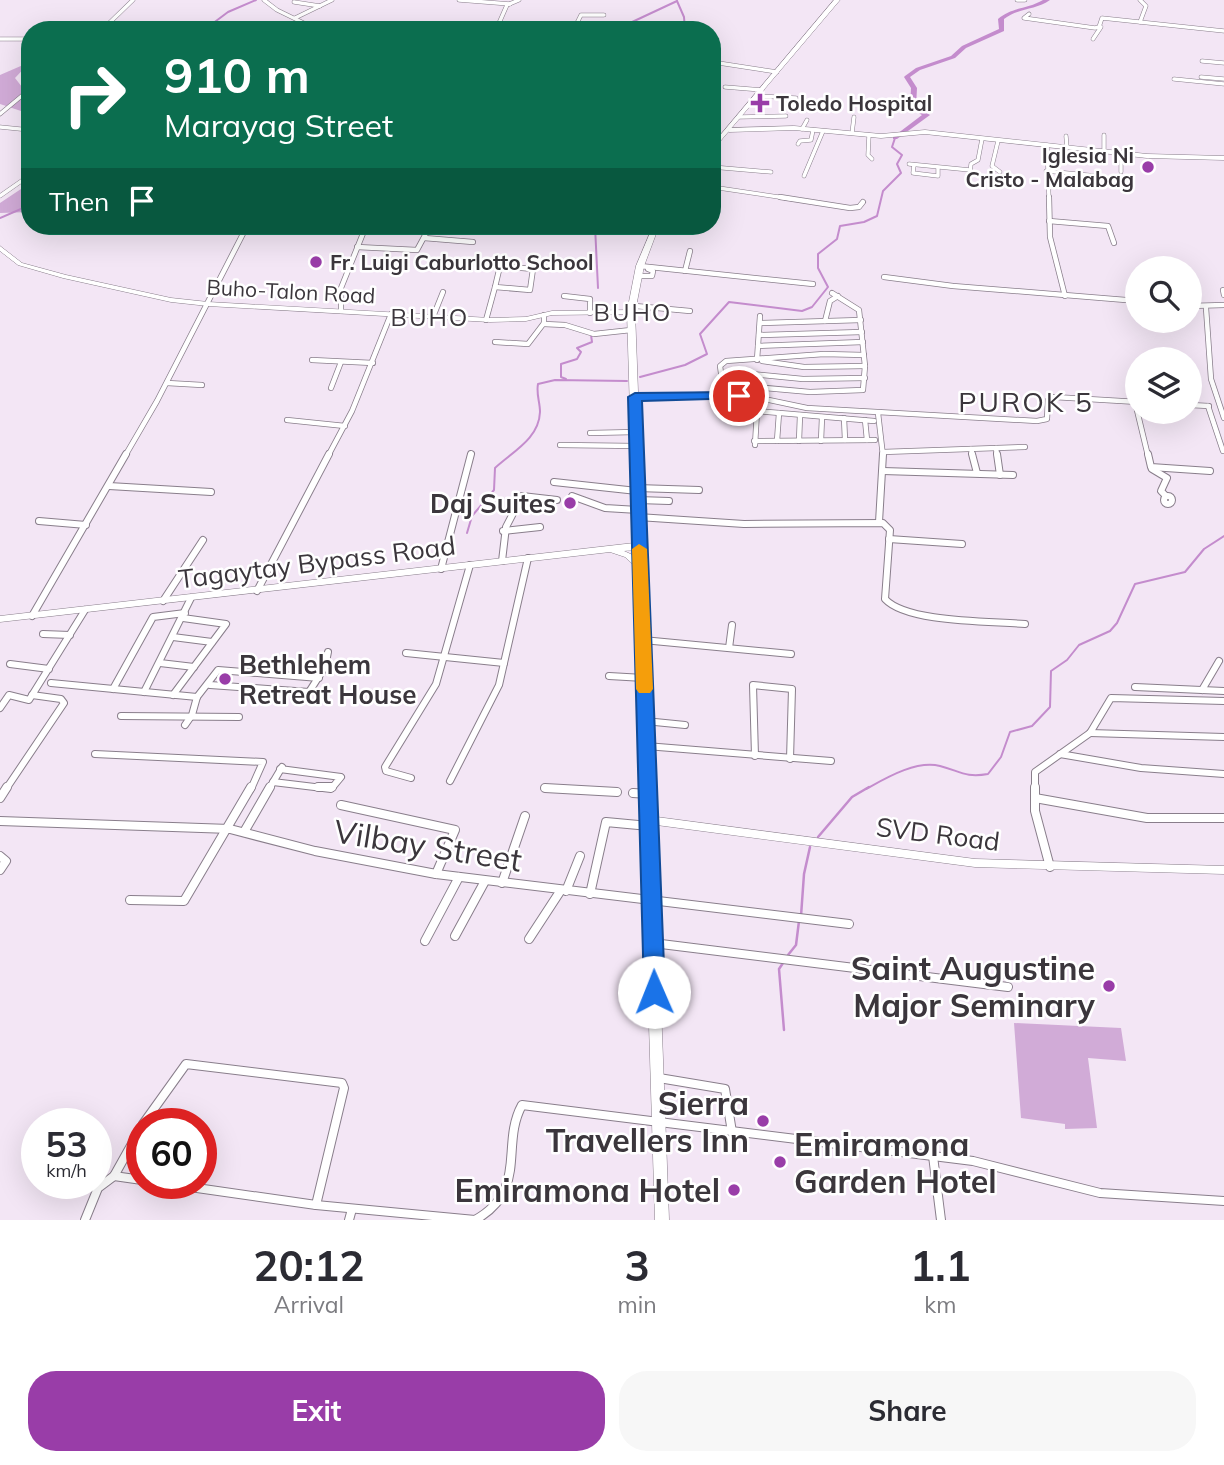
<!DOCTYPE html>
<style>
:root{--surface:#fff;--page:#f7f7f7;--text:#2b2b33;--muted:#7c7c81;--accent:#993da8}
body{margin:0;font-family:Mulish,sans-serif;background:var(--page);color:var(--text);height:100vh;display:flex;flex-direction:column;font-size:26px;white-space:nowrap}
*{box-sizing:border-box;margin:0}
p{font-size:23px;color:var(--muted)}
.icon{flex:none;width:38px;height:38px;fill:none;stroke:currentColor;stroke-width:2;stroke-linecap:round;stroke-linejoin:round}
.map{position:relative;height:1220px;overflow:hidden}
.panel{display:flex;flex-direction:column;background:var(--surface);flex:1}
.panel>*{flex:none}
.hud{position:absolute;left:21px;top:21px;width:700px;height:214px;border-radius:28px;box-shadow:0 7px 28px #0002;background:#0b6e4f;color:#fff;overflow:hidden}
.buttons{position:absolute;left:1125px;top:256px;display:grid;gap:14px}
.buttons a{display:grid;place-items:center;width:77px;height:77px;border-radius:50%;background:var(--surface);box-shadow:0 7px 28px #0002;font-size:35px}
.speed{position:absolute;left:21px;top:1108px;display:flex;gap:14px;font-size:35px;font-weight:700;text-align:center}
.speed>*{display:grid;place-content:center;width:91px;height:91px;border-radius:50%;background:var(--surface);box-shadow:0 7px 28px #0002;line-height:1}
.speed small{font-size:18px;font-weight:400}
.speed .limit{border:10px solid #d22;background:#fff;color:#111}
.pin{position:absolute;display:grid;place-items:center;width:60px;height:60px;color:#fff;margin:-30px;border:4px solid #fff;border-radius:50%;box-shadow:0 2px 7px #0007}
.me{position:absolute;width:77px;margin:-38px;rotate:359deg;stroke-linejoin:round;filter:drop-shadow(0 0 5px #0008)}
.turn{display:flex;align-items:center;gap:24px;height:147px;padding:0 28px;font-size:32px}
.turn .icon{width:91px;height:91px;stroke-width:2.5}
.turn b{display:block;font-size:49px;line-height:60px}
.then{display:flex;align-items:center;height:66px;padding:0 28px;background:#0003;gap:14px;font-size:26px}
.eta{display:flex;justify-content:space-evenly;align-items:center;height:119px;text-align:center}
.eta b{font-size:42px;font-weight:700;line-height:49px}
.primary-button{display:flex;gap:14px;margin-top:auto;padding:14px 28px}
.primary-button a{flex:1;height:80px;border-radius:28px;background:var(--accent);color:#fff;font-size:28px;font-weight:700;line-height:80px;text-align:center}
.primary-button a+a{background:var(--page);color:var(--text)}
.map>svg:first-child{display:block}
.green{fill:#d1abd7}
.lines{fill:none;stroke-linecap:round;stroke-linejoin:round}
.stream-far1{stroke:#c48ccd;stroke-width:2}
.stream{stroke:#c48ccd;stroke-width:2.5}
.river{fill:#c48ccd;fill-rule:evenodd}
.street-far3-casing{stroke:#897e8b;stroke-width:4.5}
.street-far2-casing{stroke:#897e8b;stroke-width:6}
.street-far1-casing{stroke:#897e8b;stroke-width:8}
.street-casing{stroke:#897e8b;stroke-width:10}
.secondary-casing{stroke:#897e8b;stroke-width:1}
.primary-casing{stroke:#897e8b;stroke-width:1}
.street-far3{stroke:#fff;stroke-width:3.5}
.street-far2{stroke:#fff;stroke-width:4.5}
.street-far1{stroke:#fff;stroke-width:6}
.street{stroke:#fff;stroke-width:8}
.secondary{fill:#fff;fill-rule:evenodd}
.primary{fill:#fff;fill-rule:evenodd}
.route{fill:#1a73e8;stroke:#114b97;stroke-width:2}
.slow{fill:#f59e0b}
.poi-dot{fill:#993da8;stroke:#fff;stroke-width:2.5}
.labels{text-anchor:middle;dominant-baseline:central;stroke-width:5;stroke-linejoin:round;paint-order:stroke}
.far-poi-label{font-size:21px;font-weight:bold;fill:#3b363c;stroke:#fff;text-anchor:start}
.far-street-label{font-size:21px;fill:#3b363c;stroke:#fff}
.far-quarter-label{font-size:24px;letter-spacing:2px;fill:#3b363c;stroke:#fff}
.poi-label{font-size:26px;font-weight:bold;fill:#3b363c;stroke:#fff;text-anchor:end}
.street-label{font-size:26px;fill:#3b363c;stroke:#fff}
.neighbourhood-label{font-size:28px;letter-spacing:2px;fill:#3b363c;stroke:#fff}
.near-street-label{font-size:32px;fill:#3b363c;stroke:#fff}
.near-poi-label{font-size:32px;font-weight:bold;fill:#3b363c;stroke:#fff;text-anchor:end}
</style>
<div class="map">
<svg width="1224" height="1220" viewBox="0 0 1224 1220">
<rect width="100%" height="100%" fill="#f3e6f5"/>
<g class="green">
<path d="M30,62L15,78L22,87H30V114L0,104V75Z"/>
<path d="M30,183V212L0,213V203Z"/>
<path d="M1014,1023L1121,1028L1126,1061L1088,1058L1097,1128L1065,1129V1124L1021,1118Z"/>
</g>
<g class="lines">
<g class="stream-far1">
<path d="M677,1L684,17L685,30"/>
<path d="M204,30L228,12L256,0"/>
<path d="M615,30L677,1"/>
<path d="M0,218L30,205"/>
<path d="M595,226L598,288"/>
<path d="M640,377L685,365L707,354L700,334L729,302L802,311L812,307L828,287L818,268V254L837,239L840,226L864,222L877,216L883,191L901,173L897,164L902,155L892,147L895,138"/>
<path d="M566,379L561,377V364L577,359L581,352L577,348L592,342L591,335"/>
<path d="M467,533L472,516L494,490L495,468C512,452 539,439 540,412C540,402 536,394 538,384L555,380L627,381"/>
<path d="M866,789C886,778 916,760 940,766C960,771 965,778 988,774L1001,757L1010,732L1032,726L1050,707L1051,671L1067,660L1079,645L1110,631L1117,623L1135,584L1185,572L1204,549L1224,536"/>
</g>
<g class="stream">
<path d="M818,837L852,797L869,787"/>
<path d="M801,916L804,874L810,847"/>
<path d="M788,955L796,945L799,921"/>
<path d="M783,963L779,969L784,1030"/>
</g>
<path class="river" d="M1043,0H1050C1036,10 1018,8 1004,19V31L966,48L955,58L920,70L910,77L917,88L916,107L930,115L897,139H893V137L922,115L910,108L911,88L904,77L905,76L916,68L951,56L962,46L999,29L998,19C1012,7 1028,9 1043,0Z"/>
<g class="street-far3-casing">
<g id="street-far3">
<path d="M264,0L277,10L318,30"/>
<path d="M459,0L510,4"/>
<path d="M1017,0H1025"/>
<path d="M1140,0L1146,6L1140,22"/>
<path d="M294,2L320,6"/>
<path d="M1029,14L1024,18L1095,28L1099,27L1102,18L1224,31"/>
<path d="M295,18L332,0"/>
<path d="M576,25L581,15H604"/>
<path d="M102,30L133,0"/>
<path d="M496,30L507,5L519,0"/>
<path d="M655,30L663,25"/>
<path d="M0,39H30"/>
<path d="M1093,39L1101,27"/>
<path d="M1202,61L1224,63"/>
<path d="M712,62L777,72"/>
<path d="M1201,77L1224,79"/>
<path d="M1174,79L1224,84"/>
<path d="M725,87L762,90"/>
<path d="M757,96L796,98"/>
<path d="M0,114L30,89"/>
<path d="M739,117L786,116"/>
<path d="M0,127L30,130"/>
<path d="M802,129L807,120"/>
<path d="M852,133L854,117"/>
<path d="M869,135L868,155L872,159"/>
<path d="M1104,135V151"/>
<path d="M1066,136L1067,148"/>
<path d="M998,141L992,166L1000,172"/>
<path d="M798,144L800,141L811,140L813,130"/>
<path d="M1047,145L1049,199"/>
<path d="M1121,153V172"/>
<path d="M909,164L970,170"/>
<path d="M914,165L913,173L938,176V168"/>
<path d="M712,167L771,172"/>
<path d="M1046,171L1097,176"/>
<path d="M804,176L823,131"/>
<path d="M969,182L971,164L978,160L982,139"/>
<path d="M712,187L792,199"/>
<path d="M0,196L30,175"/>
</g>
</g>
<g class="street-far2-casing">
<g id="street-far2">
<path d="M780,197L850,208L859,207L863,202"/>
<path d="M1049,197L1050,237L1065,296"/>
<path d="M1049,221L1108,226L1114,243"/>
<path d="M424,238L473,242"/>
<path d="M357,247L417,250L430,226"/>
<path d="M500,266L533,269L530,290L495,287Z"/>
<path d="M640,266L813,284"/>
<path d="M685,271L690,251"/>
<path d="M638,276H652L653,271L648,269"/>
<path d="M884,277L953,286L1138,301"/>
<path d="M1223,290L1224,295"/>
<path d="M564,296L590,299V313"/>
<path d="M635,306L690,311"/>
<path d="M1190,306L1224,305"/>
<path d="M1206,308L1211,379L1224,418"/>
<path d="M341,311V288L366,226"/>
<path d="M544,315V324L565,325L594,334L631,330"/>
<path d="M433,317L443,292"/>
<path d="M486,320L495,287"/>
<path d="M825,321L830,301L838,296"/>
<path d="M760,323L861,320"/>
<path d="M759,335L862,332"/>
<path d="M495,342L528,344L544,323"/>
<path d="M758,346L863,342"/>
<path d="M312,360L373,363"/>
<path d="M757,360L760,316"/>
<path d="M762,361L804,367L865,366"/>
<path d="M742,373L803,379L865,378"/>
<path d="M167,383L202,385"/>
<path d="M733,385L810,392L863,390L865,366L859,310L832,293"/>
<path d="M331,388L341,362"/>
<path d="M724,394L720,366L726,361L824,354L864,355"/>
<path d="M635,397L724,394L755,397L807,408L1037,421L1047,419L1048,400L1054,397L1138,402"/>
<path d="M755,397L754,407L757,411L874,421"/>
<path d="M1135,402L1148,456"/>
<path d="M1190,405L1209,406"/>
<path d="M1208,406L1223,451"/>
<path d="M878,413L883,456"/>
<path d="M844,418L845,440"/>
<path d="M287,420L345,426"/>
<path d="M865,420L867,440"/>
<path d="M590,433L636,432"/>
<path d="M754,441L875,440"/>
<path d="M777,441L779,413"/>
<path d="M799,441L800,415"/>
<path d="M821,441L822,417"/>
<path d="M560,445L636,446"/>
<path d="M755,445L757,411L761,407V399"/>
<path d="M996,448L997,456"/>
<path d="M971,449L973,456"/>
<path d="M883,452L1025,447"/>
<path d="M125,456L157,401L247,226"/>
<path d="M328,456L352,411L391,314"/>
</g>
</g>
<g class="street-far1-casing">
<g id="street-far1">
<path d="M972,454L977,473"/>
<path d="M997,454L1000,475"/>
<path d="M1148,454L1151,467L1210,471"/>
<path d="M1152,469L1167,478L1161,491L1166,496"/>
<path d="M883,471L1013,475"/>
<path d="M554,482L637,491"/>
<path d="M109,486L211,492"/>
<path d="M637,488L699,490"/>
<circle cx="1168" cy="500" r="4"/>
<path d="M572,496L605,508L638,510"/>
<path d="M638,500L669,501"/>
<path d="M638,517L744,524L883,523L890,530L885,599C907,623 991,621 1025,624"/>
<path d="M39,521L86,525"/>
<path d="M879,522L883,454"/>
<path d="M503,531L540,527"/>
<path d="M889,539L962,544"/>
<path d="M502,561L506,527L522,496L557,500"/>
<path d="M441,569L471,454"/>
<path d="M257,591L329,454"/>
<path d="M163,601L203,540"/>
<path d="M32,616L126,454"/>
<path d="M43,634L70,635"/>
<path d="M173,637L212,642"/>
<path d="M643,640L791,654"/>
<path d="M729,648L732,625"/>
<path d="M406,653L504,663"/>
<path d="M160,663L194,667"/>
<path d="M10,664L49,669"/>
<path d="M609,676L644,678"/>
<path d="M51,683L197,697"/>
<path d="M210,685L309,692L325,667L328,652"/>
<path d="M1135,687L1224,691"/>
<path d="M113,689L153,617L185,613"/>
<path d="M1202,690L1219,661"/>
<path d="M144,692L191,598"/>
<path d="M173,695L226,624L183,618"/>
<path d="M0,708L9,695L29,700L85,610"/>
<path d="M121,716L239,717"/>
<path d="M645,721L685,725"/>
<path d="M185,725L192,715L197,697L218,670L319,678"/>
<path d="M1090,733L1224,737"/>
<path d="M646,746L831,761"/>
<path d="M95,754L263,762L251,789"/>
<path d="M1060,754L1141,768L1224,774"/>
<path d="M755,756L753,685L792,689L790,759"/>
<path d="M411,778L386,771L385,767L436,684L470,565"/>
<path d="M450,781L499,685L528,558"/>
<path d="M273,782L331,789L341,777L280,769"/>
<path d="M545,788L567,789"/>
<path d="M6,789L64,703L61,699L32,695"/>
<path d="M269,789L282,767"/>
<path d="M1035,789V772L1090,733L1111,698L1224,701"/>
</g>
</g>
<g class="street-casing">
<g id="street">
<path d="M318,787H332"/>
<path d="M1035,787V811L1050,867"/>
<path d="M545,788L617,792"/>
<path d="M633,793L648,794"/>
<path d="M0,798L7,787"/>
<path d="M1035,798L1147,818H1224"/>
<path d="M341,805L455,830L436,874"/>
<path d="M0,821L230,829L315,851L436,874L849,924"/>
<path d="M244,832L270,787"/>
<path d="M0,856L6,861L0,870"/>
<path d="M502,883L525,816"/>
<path d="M566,891L580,856"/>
<path d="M590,894L606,822L649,826"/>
<path d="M130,900L184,901L251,787"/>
<path d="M455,936L485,881"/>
<path d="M529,939L561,890"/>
<path d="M425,941L459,877"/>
<path d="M653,943L1008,987"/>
<path d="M659,1078L725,1089L732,1132"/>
<path d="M143,1124L186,1064L342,1083L344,1088L316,1205"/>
<path d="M933,1156L941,1220"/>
<path d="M114,1176L142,1180"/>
<path d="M162,1183L316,1205L475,1220C529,1190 500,1145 522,1105L973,1161L1100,1193L1224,1201"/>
<path d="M85,1220L98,1188L114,1176L142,1126"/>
<path d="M349,1220L352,1209"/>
</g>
</g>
<g class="secondary-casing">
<g id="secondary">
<path d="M794,126L881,134L925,130L1147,154L1224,156V160L1147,158L925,134L881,138L794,130L729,132L726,130L729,128Z"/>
<path d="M0,246L22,263L66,275L171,298L208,302L490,318L526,317L552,311L631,310L634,312L631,314L552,315L526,321L490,322L208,306L171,302L63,278L18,265L0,251Z"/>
<path d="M649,816L975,859L1224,866V874L975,867L649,824L645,823L644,820L645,817Z"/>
</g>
</g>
<g class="primary-casing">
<g id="primary">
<path d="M834,0H840L712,151V145Z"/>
<path d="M653,226H659L644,266L635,312L669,1220H655L635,566L625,557L610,552L0,622V616L634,543L627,312L636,266ZM635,550V556L624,551Z"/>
</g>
</g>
<use href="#street-far3" class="street-far3"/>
<use href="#street-far2" class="street-far2"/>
<use href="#street-far1" class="street-far1"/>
<use href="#street" class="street"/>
<use href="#secondary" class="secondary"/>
<use href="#primary" class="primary"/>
</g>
<path class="route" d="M739,392L744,393V398L642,401L665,992L662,999L654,1002L647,999L644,992L628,397L635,393Z"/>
<path class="slow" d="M639,544L647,549L653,689L650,693H639L636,689L632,549Z"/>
<g class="poi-dot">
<path d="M756.5 92.5h7v7h7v7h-7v7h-7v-7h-7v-7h7z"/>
<circle cx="1148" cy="167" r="7"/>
<circle cx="316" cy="262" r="7"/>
<circle cx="570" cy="503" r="7"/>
<circle cx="225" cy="679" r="7"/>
<circle cx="1109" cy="986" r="7"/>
<circle cx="763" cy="1121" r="7"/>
<circle cx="780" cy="1162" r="7"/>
<circle cx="734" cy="1190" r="7"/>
</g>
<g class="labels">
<g class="far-poi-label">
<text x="776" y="103">Toledo Hospital</text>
<text x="1134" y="155" text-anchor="end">Iglesia Ni<tspan x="1134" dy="24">Cristo - Malabag</tspan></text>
<text x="330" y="262">Fr. Luigi Caburlotto School</text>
</g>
<g class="far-street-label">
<text transform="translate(291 291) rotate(3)">Buho-Talon Road</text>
</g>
<g class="far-quarter-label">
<text x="633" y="312">BUHO</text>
<text x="430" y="317">BUHO</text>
</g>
<g class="poi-label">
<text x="556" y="503">Daj Suites</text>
<text x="239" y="664" text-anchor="start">Bethlehem<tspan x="239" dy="30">Retreat House</tspan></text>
</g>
<g class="street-label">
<text transform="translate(317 562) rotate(-7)">Tagaytay Bypass Road</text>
<text transform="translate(938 834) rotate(7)">SVD Road</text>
</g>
<g class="neighbourhood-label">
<text x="1026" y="401">PUROK 5</text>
</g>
<g class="near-street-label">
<text transform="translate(428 845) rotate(9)">Vilbay Street</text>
</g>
<g class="near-poi-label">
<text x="1095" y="968">Saint Augustine<tspan x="1095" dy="37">Major Seminary</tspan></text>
<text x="749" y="1103">Sierra<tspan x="749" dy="37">Travellers Inn</tspan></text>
<text x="794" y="1144" text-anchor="start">Emiramona<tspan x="794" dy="37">Garden Hotel</tspan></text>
<text x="720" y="1190">Emiramona Hotel</text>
</g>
</g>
</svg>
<div class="buttons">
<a><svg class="icon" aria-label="search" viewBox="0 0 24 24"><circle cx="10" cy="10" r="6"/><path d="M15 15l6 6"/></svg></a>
<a><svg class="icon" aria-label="layers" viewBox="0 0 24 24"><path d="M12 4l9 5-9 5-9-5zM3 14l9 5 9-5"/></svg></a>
</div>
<div class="speed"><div>53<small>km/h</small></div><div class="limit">60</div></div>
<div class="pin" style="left:739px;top:396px;background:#d93025"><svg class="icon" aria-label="arrive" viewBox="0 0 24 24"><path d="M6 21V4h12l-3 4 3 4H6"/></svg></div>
<svg class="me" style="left:654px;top:992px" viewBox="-20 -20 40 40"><circle r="19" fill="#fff"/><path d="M0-13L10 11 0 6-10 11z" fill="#1a73e8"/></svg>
<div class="hud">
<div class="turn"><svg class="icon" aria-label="right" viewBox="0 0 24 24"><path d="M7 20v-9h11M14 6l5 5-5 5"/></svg><div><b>910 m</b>Marayag Street</div></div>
<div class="then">Then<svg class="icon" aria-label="arrive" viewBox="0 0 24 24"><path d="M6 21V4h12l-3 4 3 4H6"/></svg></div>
</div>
</div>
<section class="panel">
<div class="eta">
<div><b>20:12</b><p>Arrival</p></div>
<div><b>3</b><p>min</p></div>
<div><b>1.1</b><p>km</p></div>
</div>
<div class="primary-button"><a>Exit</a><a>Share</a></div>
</section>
